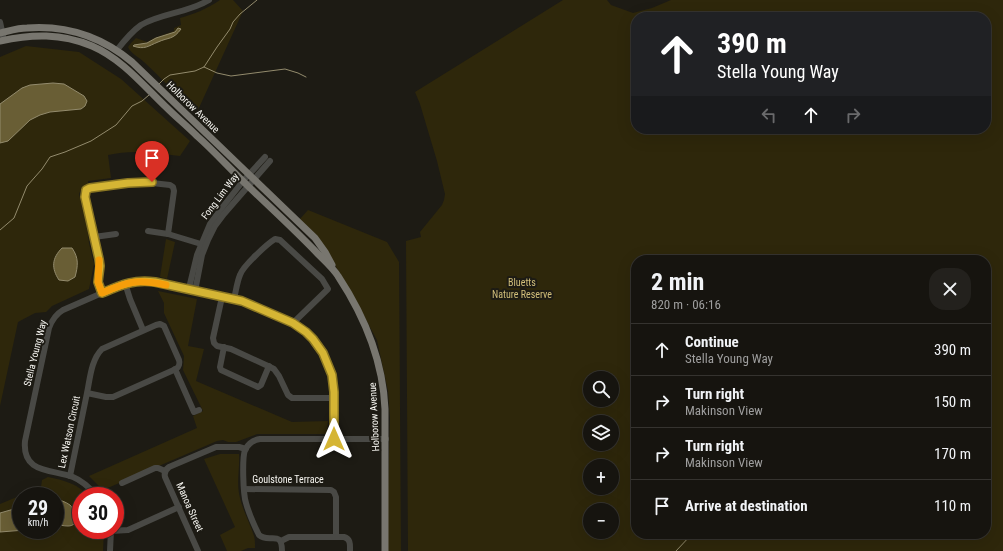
<!DOCTYPE html>
<meta charset="utf-8">
<style>
:root{--surface:#16140f;--page:#23211d;--text:#f1f3f6;--muted:#9e9e9e;--line:#35332f}
body{margin:0;font-family:"Roboto Condensed",sans-serif;background:var(--page);color:var(--text);height:100vh;display:flex;flex-direction:column;font-size:15px;white-space:nowrap}
*{box-sizing:border-box;margin:0}
p{font-size:13px;color:var(--muted)}
.icon{flex:none;width:22px;height:22px;fill:none;stroke:currentColor;stroke-width:2;stroke-linecap:round;stroke-linejoin:round}
.map{position:relative;flex:1;overflow:hidden}
.panel{position:absolute;left:631px;top:255px;width:360px;height:284px;display:flex;flex-direction:column;background:var(--surface);border-radius:16px;box-shadow:0 4px 16px #0002,0 0 0 1px var(--line)}
.panel>*{flex:none}
.hud{position:absolute;left:631px;top:12px;width:360px;height:122px;border-radius:16px;box-shadow:0 4px 16px #0002,0 0 0 1px var(--line);background:#202124;color:#fff;overflow:hidden}
.fabs{position:absolute;left:583px;top:371px;display:grid;gap:8px}
.fabs a{display:grid;place-items:center;width:36px;height:36px;border-radius:50%;background:var(--surface);box-shadow:0 4px 16px #0002,0 0 0 1px var(--line);font-size:20px}
.speed{position:absolute;left:12px;top:487px;display:flex;gap:8px;font-size:20px;font-weight:700;text-align:center}
.speed>*{display:grid;place-content:center;width:52px;height:52px;border-radius:50%;background:var(--surface);box-shadow:0 4px 16px #0002,0 0 0 1px var(--line);line-height:1}
.speed small{font-size:10px;font-weight:400}
.speed .limit{border:6px solid #d22;background:#fff;color:#111}
.pin{position:absolute;display:grid;place-items:center;width:34px;height:34px;color:#fff;margin:-41px -17px;border-radius:50% 50% 50% 0;rotate:-45deg;box-shadow:0 0 4px #0007}
.pin .icon{rotate:45deg}
.me{position:absolute;width:44px;margin:-22px;rotate:0deg;stroke-linejoin:round;filter:drop-shadow(0 0 3px #0008)}
.turn{display:flex;align-items:center;gap:14px;height:84px;padding:0 20px;font-size:18px}
.turn .icon{width:52px;height:52px;stroke-width:2.5}
.turn b{display:block;font-size:28px;line-height:34px}
.lanes{display:flex;align-items:center;height:38px;padding:0 20px;background:#0003;justify-content:center;gap:20px;direction:ltr}
.lanes .off{opacity:.35}
.round{display:grid;place-items:center;flex:none;width:42px;height:42px;border-radius:16px;background:var(--page)}
.summary{display:flex;align-items:center;justify-content:space-between;height:68px;padding:0 20px}
h1{font-size:24px;font-weight:700;line-height:30px}
ul{padding:0;list-style:none}
li{display:flex;align-items:center;gap:12px;height:52px;padding:0 20px;border-top:1px solid var(--line)}
li div{flex:1}
li b{display:block;font-size:15px}
li em{font-style:normal}
.map>svg:first-child{display:block}
.green{fill:#2e270b;fill-rule:evenodd}
.water{fill:#695e35;stroke:#938b6d}
.lines{fill:none;stroke-linecap:round;stroke-linejoin:round}
.stream{stroke:#938b6d;stroke-width:1}
.minor{stroke:#494945;stroke-width:6}
.major{stroke:#78766f;stroke-width:7}
.route-casing{stroke:#8a7622;stroke-width:10}
.route{stroke:#d5b534;stroke-width:7}
.slow{stroke:#f59e0b;stroke-width:7}
.labels{text-anchor:middle;dominant-baseline:central;stroke-width:4;stroke-linejoin:round;paint-order:stroke}
.street-label{font-size:10px;fill:#f6f5f0;stroke:#1d1b14}
.park-label{font-size:10px;fill:#d1be7a;stroke:#1d1b14}
</style>
<div class="map">
<svg width="1003" height="551" viewBox="0 0 1003 551">
<rect width="100%" height="100%" fill="#1d1b14"/>
<g class="green">
<path d="M220,0H233L243,11L198,110C177,98 162,78 144,62C139,57 131,54 128,47L131,43L136,38L147,42L154,38L174,31V28L181,25L180,18C194,14 207,9 220,0Z"/>
<path d="M563,0H607L611,5L633,13L652,8L671,0H1003V551H408L406,241L421,237L420,232L442,205L444,200L445,194L437,161L420,104L415,92ZM636,17H986V129H636ZM636,260H986V534H636ZM590,378H612V400H590ZM590,422H612V444H590ZM590,466H612V488H590ZM590,510H612V532H590Z"/>
<path d="M26,46L79,52L121,79L190,141L180,156C156,153 132,149 108,155L111,178L88,181V185C83,187 81,189 79,194L87,225L89,243L94,264L89,289L52,306L46,312L35,313L18,322L0,406V57Z"/>
<path d="M308,210L387,242L399,262L401,551H388V489L390,418L388,391L377,340L348,287L320,240L300,219Z"/>
<path d="M166,239L175,242L167,279L160,277Z"/>
<path d="M158,291L197,299L188,346L204,349L196,381L292,422L328,421L327,434H257L236,442H228L223,440L217,441L103,490L89,476L197,428L193,416L203,411L183,370L184,356L164,313V303Z"/>
<path d="M220,454H239C240,469 236,483 240,498C243,511 250,523 254,536C255,539 255,544 255,548H248L241,551H227L220,535L235,527L204,459Z"/>
<path d="M48,477C63,480 79,484 88,496H81V530H104L103,551H0V504L41,487L42,480ZM21,496H55V530H21Z"/>
</g>
<g class="water">
<path d="M178,28L181,29C173,40 169,37 158,42C148,46 145,50 133,46L134,45L147,43L156,38L175,32Z"/>
<path d="M53,83L64,84L84,96L87,101L85,106L81,109L50,112L40,115L30,120L8,141L0,143V104L22,88L30,85Z"/>
<path d="M62,248H72C79,258 78,266 75,277L68,281L59,280C51,268 52,258 62,248Z"/>
<path d="M55,499C60,500 66,502 70,505C76,511 80,526 68,526C64,526 59,525 55,524Z"/>
<path d="M21,507V530H25L0,532V513Z"/>
</g>
<g class="lines">
<g class="stream">
<path d="M204,67L217,73L231,76L285,69L298,73L306,77"/>
<path d="M159,84L164,79L170,75L195,71L204,67L217,47L230,29L233,22L240,14L257,0"/>
<path d="M0,230L14,218L27,186L42,169L50,157L65,152L91,141L116,125L132,106L142,101L149,95"/>
<path d="M676,551L692,534"/>
</g>
<g class="minor">
<path d="M0,22L4,40"/>
<path d="M117,50C124,41 131,32 141,25C162,13 188,13 209,0"/>
<path d="M148,231L168,234L201,244"/>
<path d="M94,237L116,234"/>
<path d="M125,283L130,299L143,330"/>
<path d="M192,290L190,284L197,255L210,224L221,209L243,181L265,157"/>
<path d="M192,290L196,286L202,255L208,240L215,226L224,214L270,161"/>
<path d="M102,293L98,282L99,266V256L85,197C85,193 86,189 90,188L128,183H152L170,185L173,187L174,191L168,234"/>
<path d="M222,297L213,338L214,343L217,346L231,349L268,366L274,369L279,376L288,395L292,398H335"/>
<path d="M234,299C236,291 237,282 240,275C243,266 267,244 275,239L280,240L322,279L328,289L293,323"/>
<path d="M224,347L220,367L221,370L256,386L258,387L261,385L269,366"/>
<path d="M175,369L194,412L199,410"/>
<path d="M70,476L87,393L106,397H113L176,369C179,367 180,363 179,360L164,326L160,324L156,325L102,349C91,360 90,379 87,393"/>
<path d="M122,483L155,468H158L165,471"/>
<path d="M244,489L331,490L334,492L336,497V537"/>
<path d="M97,496C90,488 83,481 73,477C52,469 22,474 25,441L49,328C52,320 56,314 63,310L125,283L135,282H150L242,301L293,323L305,332L313,339L320,348L325,358L332,375L334,388L335,439"/>
<path d="M111,531L128,530L179,507"/>
<path d="M281,541L289,537H344C351,539 350,545 350,551"/>
<path d="M110,551L111,530"/>
<path d="M198,551L165,477C164,473 165,470 169,467L216,447H239L246,449"/>
<path d="M282,551C282,529 269,544 259,535C254,525 249,514 246,503C243,494 242,458 245,450C248,444 253,440 260,439H386"/>
</g>
<g class="major">
<path d="M0,33C9,31 18,28 27,28C67,25 102,37 132,62L315,238L325,252L332,265"/>
<path d="M0,41C32,34 61,33 92,46C122,59 143,85 166,107C176,117 187,126 197,136C215,152 231,170 249,187C272,209 296,231 318,254C325,261 333,268 338,276C365,317 383,360 385,409V551"/>
</g>
</g>
<g class="lines">
<g class="route-casing">
<path id="route" d="M152,182L128,183L90,188L86,190L85,197L99,259L100,266L98,282L102,293C121,285 134,279 155,282L242,301L293,323L306,332L313,339L323,353L332,375L334,392V439"/>
</g>
<use href="#route" class="route"/>
<path class="slow" d="M99,260L98,282L102,293C129,281 137,279 166,285"/>
</g>
<g class="labels">
<g class="street-label">
<text transform="translate(193 107) rotate(44)">Holborow Avenue</text>
<text transform="translate(220 196) rotate(-53)">Fong Lim Way</text>
<text transform="translate(35 353) rotate(-76)">Stella Young Way</text>
<text transform="translate(374 417) rotate(-93)">Holborow Avenue</text>
<text transform="translate(69 432) rotate(-78)">Lex Watson Circuit</text>
<text x="288" y="479">Goulstone Terrace</text>
<text transform="translate(190 507) rotate(66)">Manoa Street</text>
</g>
<g class="park-label">
<text x="522" y="282">Bluetts<tspan x="522" dy="12">Nature Reserve</tspan></text>
</g>
</g>
</svg>
<div class="fabs">
<a><svg class="icon" aria-label="search" viewBox="0 0 24 24"><circle cx="10" cy="10" r="6"/><path d="M15 15l6 6"/></svg></a>
<a><svg class="icon" aria-label="layers" viewBox="0 0 24 24"><path d="M12 4l9 5-9 5-9-5zM3 14l9 5 9-5"/></svg></a>
<a>+</a>
<a>−</a>
</div>
<div class="speed"><div>29<small>km/h</small></div><div class="limit">30</div></div>
<div class="pin" style="left:152px;top:182px;background:#d93025"><svg class="icon" aria-label="arrive" viewBox="0 0 24 24"><path d="M6 21V4h12l-3 4 3 4H6"/></svg></div>
<svg class="me" style="left:334px;top:439px" viewBox="-20 -20 40 40"><path d="M0-17L14 15 0 8-14 15z" fill="#d5b534" stroke="#fff" stroke-width="4"/></svg>
<div class="hud">
<div class="turn"><svg class="icon" aria-label="ahead" viewBox="0 0 24 24"><path d="M12 20V5M6 11l6-6 6 6"/></svg><div><b>390 m</b>Stella Young Way</div></div>
<div class="lanes"><svg class="icon off" aria-label="left" viewBox="0 0 24 24"><path d="M17 20v-9H6M10 6l-5 5 5 5"/></svg><svg class="icon" aria-label="ahead" viewBox="0 0 24 24"><path d="M12 20V5M6 11l6-6 6 6"/></svg><svg class="icon off" aria-label="right" viewBox="0 0 24 24"><path d="M7 20v-9h11M14 6l5 5-5 5"/></svg></div>
</div>
<section class="panel">
<div class="summary"><div><h1>2 min</h1><p>820 m · 06:16</p></div><a class="round"><svg class="icon" aria-label="close" viewBox="0 0 24 24"><path d="M6 6l12 12M18 6L6 18"/></svg></a></div>
<ul>
<li><svg class="icon" aria-label="ahead" viewBox="0 0 24 24"><path d="M12 20V5M6 11l6-6 6 6"/></svg><div><b>Continue</b><p>Stella Young Way</p></div><em>390 m</em></li>
<li><svg class="icon" aria-label="right" viewBox="0 0 24 24"><path d="M7 20v-9h11M14 6l5 5-5 5"/></svg><div><b>Turn right</b><p>Makinson View</p></div><em>150 m</em></li>
<li><svg class="icon" aria-label="right" viewBox="0 0 24 24"><path d="M7 20v-9h11M14 6l5 5-5 5"/></svg><div><b>Turn right</b><p>Makinson View</p></div><em>170 m</em></li>
<li><svg class="icon" aria-label="arrive" viewBox="0 0 24 24"><path d="M6 21V4h12l-3 4 3 4H6"/></svg><div><b>Arrive at destination</b></div><em>110 m</em></li>
</ul>
</section>
</div>
